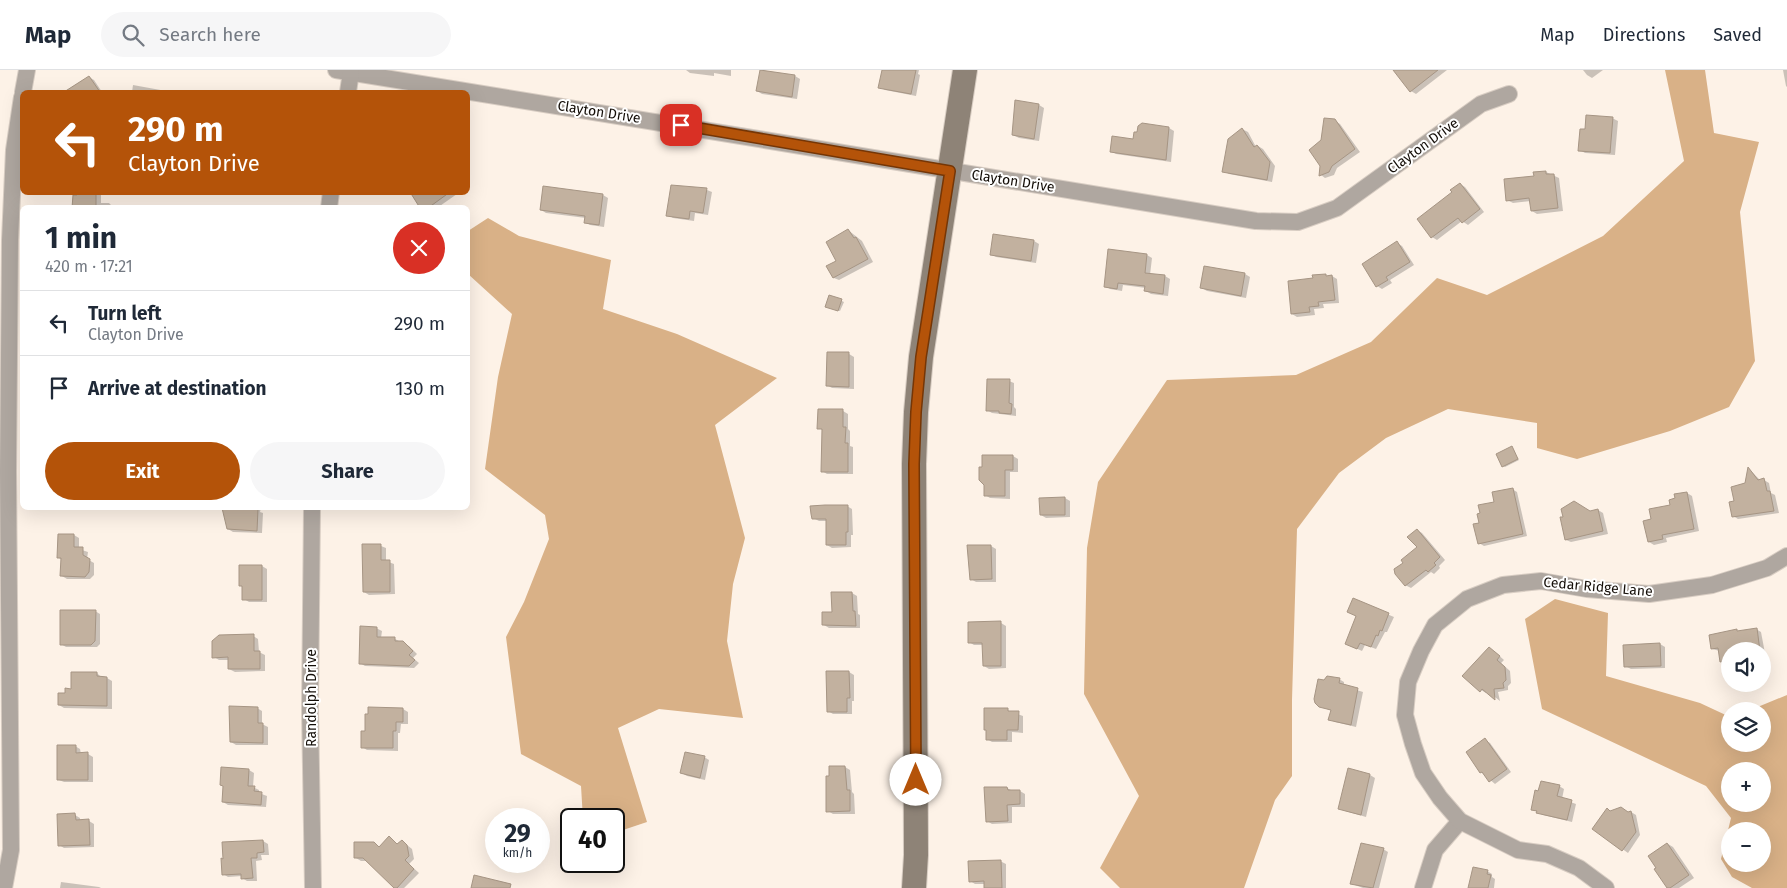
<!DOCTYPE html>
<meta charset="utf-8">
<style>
:root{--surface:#fff;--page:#f6f6f7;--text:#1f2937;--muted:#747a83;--line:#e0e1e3;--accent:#b45309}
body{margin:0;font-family:"Fira Sans",sans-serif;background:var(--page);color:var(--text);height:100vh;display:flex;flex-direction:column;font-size:19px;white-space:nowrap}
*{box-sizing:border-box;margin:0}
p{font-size:16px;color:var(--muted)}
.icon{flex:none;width:28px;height:28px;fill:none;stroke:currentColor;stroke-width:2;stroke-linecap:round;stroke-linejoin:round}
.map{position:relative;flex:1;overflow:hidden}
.panel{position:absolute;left:20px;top:135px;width:450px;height:305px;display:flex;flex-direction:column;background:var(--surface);border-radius:8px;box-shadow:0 5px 20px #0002}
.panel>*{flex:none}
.top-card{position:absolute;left:20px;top:20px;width:450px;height:105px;border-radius:8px;box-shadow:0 5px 20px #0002;background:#b45309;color:#fff;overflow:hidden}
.buttons{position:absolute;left:1721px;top:572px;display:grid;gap:10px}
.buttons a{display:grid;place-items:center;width:50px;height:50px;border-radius:50%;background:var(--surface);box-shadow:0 5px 20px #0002;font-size:25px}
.speed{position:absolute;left:485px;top:738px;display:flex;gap:10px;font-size:25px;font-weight:700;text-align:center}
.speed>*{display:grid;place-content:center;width:65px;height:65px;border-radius:50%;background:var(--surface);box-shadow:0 5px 20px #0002;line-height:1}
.speed small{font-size:12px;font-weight:400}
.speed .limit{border:2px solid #111;border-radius:8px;background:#fff;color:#111}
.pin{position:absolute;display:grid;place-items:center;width:42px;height:42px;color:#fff;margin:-21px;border-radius:10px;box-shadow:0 2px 8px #0006}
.me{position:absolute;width:55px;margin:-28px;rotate:0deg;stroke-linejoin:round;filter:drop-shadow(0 0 4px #0008)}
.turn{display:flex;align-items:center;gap:18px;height:105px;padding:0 25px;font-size:22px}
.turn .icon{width:65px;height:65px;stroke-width:2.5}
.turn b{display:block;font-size:35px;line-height:42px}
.round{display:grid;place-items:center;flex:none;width:52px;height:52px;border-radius:26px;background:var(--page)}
.summary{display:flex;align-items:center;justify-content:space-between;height:85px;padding:0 25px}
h1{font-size:30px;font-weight:700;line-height:38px}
.button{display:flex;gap:10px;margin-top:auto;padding:10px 25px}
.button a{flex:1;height:58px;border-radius:30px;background:var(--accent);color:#fff;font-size:20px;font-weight:700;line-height:58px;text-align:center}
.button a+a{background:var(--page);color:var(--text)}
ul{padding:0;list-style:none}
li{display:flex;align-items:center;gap:15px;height:65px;padding:0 25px;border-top:1px solid var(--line)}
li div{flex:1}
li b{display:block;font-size:19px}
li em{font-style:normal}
header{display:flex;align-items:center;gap:30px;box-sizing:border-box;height:70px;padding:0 25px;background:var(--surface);border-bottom:1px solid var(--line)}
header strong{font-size:24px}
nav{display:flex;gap:28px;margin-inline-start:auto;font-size:18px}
.search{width:350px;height:45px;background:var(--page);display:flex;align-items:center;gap:12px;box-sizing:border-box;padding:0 18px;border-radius:28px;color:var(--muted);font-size:19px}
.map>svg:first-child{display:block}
.forest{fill:#d9b187;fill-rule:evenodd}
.shadow{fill:#0003}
.building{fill:#c2b19f;stroke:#a69584}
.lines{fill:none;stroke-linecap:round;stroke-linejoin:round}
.street-casing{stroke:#d8cdc3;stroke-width:18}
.secondary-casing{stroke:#d8cdc3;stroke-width:26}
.street{stroke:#afa7a0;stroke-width:16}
.secondary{stroke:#8e8377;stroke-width:24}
.route-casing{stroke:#753606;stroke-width:12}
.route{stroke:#b45309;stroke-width:9}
.labels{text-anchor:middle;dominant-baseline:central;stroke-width:4;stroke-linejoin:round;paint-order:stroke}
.street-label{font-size:14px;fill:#130d07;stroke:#fff}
</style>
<header>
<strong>Map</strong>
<div class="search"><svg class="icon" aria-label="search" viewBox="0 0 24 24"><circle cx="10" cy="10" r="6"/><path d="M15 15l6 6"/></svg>Search here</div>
<nav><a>Map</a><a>Directions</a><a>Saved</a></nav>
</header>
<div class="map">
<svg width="1787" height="818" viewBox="0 0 1787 818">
<rect width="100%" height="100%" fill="#fdf2e7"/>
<g class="forest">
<path d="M1665,0H1705L1714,63L1759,72L1740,142L1755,291L1729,337L1670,361L1577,389L1537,378V353L1448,339L1386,368L1339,403L1297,459L1292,630V706L1275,730L1244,818H1120L1100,798L1139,726L1084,624L1087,478L1098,412L1167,310L1296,305L1371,272L1437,208L1487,225L1603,166L1684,91Z"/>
<path d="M488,148L519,166L611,190L603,239L677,264L777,308L715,355L745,468L733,514L727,571L743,648L659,639L618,658L647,752L614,763V749H583L581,716L521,684L506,567L524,532L549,469L545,445L485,399L498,307L512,244L468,204V161Z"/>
<path d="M1555,529L1608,543L1606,606L1700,633L1730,647V674H1762V641H1748L1787,625V818H1752L1732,807L1721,789L1731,748L1706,716L1542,639L1525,549ZM1730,701H1762V734H1730ZM1730,761H1762V794H1730Z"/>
</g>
<g class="shadow">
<path d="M686,0H731V6L714,3V6L690,3Z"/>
<path d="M761,0L795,6L800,9L797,29L762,24L757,21Z"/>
<path d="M883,0H919L918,4L920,5L916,26L885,20L880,17Z"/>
<path d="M1402,0H1447L1416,24L1411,21Z"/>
<path d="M1583,0H1603L1592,8L1587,5Z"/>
<path d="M1783,0H1787V17L1786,16Z"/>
<path d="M89,7L94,10L102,22H64Z"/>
<path d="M133,15L166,21L169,22H132Z"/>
<path d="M1039,35L1044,38L1039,71L1019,68L1013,65Z"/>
<path d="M1612,48L1618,51L1615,85L1585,83L1580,80Z"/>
<path d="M1335,51L1340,54L1360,82L1337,98L1334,105L1325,108L1321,105L1322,71Z"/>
<path d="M1169,58L1174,61L1171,92L1116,84L1111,81L1134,70Z"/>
<path d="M1242,59L1248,62L1256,77L1258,76L1263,79L1275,96L1272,112L1229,104L1224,101Z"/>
<path d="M1546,102L1559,108L1563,141L1537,144L1532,141L1531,131L1513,133L1507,130L1535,107Z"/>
<path d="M1460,114L1465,117L1484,142L1468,155L1462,151L1437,170L1432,167L1454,122Z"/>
<path d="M544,117L603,125L608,128L604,157L590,155L585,152L586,148L546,143L541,140Z"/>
<path d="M707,120L712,122L708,145L695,143L694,151L673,148L668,145Z"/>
<path d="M79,122H98L101,124V133H109L114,138H73Z"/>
<path d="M412,122H456L457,124L437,138H421Z"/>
<path d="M848,160L862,171L873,192L839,210L834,208Z"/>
<path d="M994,165L1034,171L1039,174L1036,193L996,187L991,184Z"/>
<path d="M1397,173L1402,176L1414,195L1390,210L1392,213L1382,219L1377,216Z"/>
<path d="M1147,185L1152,188L1150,205L1165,206L1170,209L1168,226L1151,224L1146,221V218L1123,215L1122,221L1110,219L1105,216Z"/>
<path d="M1205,197L1245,204L1250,207L1246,228L1207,221L1202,218Z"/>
<path d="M1332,206L1337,209L1339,233L1323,234L1324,238L1314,239L1315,245L1297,247L1292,244L1314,210V207Z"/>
<path d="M830,226L844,232L840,241L828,237Z"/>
<path d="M849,284L854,287V319L832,318L827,315Z"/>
<path d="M1009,311L1014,313V337L1016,339V346L992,343L987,340Z"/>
<path d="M843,341L848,344V359L850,361V376L853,377V404H827L822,401L824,361L819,358Z"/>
<path d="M1512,378L1519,390L1505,397L1503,396Z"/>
<path d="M1013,386L1018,389V402H1010V429L990,428L985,425Z"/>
<path d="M1749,399L1760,410H1764L1769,413L1771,423L1775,425L1779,443L1738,449L1733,446L1746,414Z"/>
<path d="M1512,419L1517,422L1527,466L1484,476L1479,473L1481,454L1495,433Z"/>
<path d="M1687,423L1692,426L1699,461L1666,468L1667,472L1654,475L1649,472L1652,450Z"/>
<path d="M1065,428L1070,431V447L1046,448L1041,445Z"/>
<path d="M847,436L852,439L853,465H851V477L832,478L827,475V451H819L813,448Z"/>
<path d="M74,438H99V440H78Z"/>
<path d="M223,438H261L260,442L263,443L262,463L233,462L228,459Z"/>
<path d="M1598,440L1603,443L1608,464L1571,472L1566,470L1564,448Z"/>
<path d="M1417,460L1422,463L1445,490L1439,496L1440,498L1434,504L1431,502L1411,518L1405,515V493L1419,477Z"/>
<path d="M74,465L79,468V479L88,482L87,489L94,493V505L90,509H67L62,506V490L59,488Z"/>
<path d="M381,476L386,478V491L394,494L395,524L369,525L364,522Z"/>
<path d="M968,476H991L996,479V512H976L971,509Z"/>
<path d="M262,496L267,499V532H249L244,529L243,517L241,516Z"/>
<path d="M852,523L857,526L858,544L860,545V558H829L824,555Z"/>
<path d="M1354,530L1394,547L1387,562H1385L1376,579L1365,575L1362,581L1351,576L1358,546Z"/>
<path d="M95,541L100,544V574L97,577H66L61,574Z"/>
<path d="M1001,553L1006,556V598L989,599L984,596V575H974L969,572Z"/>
<path d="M376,558L382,561L381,568L395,569L409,576L417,584L413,588L419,593L414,598L365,596L360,593Z"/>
<path d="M1756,559L1761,562L1767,594L1762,595V581H1730V593L1726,594L1721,591L1720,581L1712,579L1737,561L1738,562Z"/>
<path d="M253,566L258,569L259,582L265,585V601L235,602L229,599V590H219L214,587Z"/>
<path d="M1660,574L1665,577V598L1631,599L1625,596Z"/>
<path d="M1495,582L1504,590L1501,593L1510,601L1511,613L1508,616V620L1498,622L1500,631L1487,621L1486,623L1481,620Z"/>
<path d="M828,602H849L854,605V631H852V644H833L828,641Z"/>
<path d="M97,603L102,608H107L112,611V639L64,638L59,635L66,625Z"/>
<path d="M1339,609L1344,612V616L1363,622L1356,657L1335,652L1330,649L1332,641L1319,636Z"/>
<path d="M257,638L262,641V654L268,657V675H236L231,672Z"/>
<path d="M403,639L408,642V654H401L400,663H398V681L367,680L362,677L366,662Z"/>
<path d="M1007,640L1023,646V663L1012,662V672H992L987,669Z"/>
<path d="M1485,670L1490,673L1511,702L1495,714L1481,702Z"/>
<path d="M75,676L80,679L81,684H88L93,687V712H64L59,710Z"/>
<path d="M704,687L709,690L705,710L687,706L682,703Z"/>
<path d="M845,697L850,700L852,722L854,724L855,744H833L828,741L830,707Z"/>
<path d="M249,700L254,703L253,717L259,720V723L267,726L266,737L228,735L223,732Z"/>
<path d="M1370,705L1375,708L1366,747L1345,741L1340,738Z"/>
<path d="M1559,716L1564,719L1562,729L1576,734L1572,752L1543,745L1532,739Z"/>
<path d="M1007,718L1013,721H1020L1025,724V737H1012V753L992,754L987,751Z"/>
<path d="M1610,742H1631L1636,745L1640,765L1628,783L1594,759Z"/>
<path d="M75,745L80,748V751H89L94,754V777L64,778L59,775Z"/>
<path d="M389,768L398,775L402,771L412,779L414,789L409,794L419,803L404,818H396L367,791H361L356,788L374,773L380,777Z"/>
<path d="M263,771L268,774L269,785H261L262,790L256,791L257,811H247L242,808V806L228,807L223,804L225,790L224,773Z"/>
<path d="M1668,774L1673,777L1694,808L1679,818H1668Z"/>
<path d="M1383,779L1388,782L1379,818H1363L1352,814Z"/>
<path d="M1000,791L1006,794V818H985V814H975L970,811Z"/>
<path d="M1487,801L1492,804V807L1495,809L1494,818H1469Z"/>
<path d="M61,812L99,817L101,818H60Z"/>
</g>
<g class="building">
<path d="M760,0L795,5L792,27L756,21Z"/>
<path d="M882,0H916L911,24L878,18Z"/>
<path d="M1393,0H1438L1410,22Z"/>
<path d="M89,6L100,22H64Z"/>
<path d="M1015,30L1039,34L1034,69L1012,65Z"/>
<path d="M1586,45L1613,47L1610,83L1578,81L1580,59H1585Z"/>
<path d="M1324,48L1335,49L1355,79L1332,96L1329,102L1319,106L1320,96L1309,80L1321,70Z"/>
<path d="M1142,53L1169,57L1166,90L1110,82L1112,66L1133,69L1134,62H1137L1138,56Z"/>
<path d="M1242,58L1254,77L1257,75L1270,92L1267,110L1222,102L1228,69Z"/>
<path d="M1546,101V104H1554L1558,138L1531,141L1529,128L1506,131L1504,109L1534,106L1533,102Z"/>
<path d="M1460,113L1480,139L1462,153L1458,148L1431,168L1417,149L1452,122L1450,120Z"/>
<path d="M671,115L707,118L703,143L690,141L689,149L666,146Z"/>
<path d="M543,116L603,124L599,155L584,153L585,146L540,140Z"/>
<path d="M77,122H96V138H72L73,125H77Z"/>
<path d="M410,122H450L428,138H420Z"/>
<path d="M848,159L854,168L856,167L868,189L833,208L826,196L836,191L826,172Z"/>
<path d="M993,164L1034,170L1031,191L990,185Z"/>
<path d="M1397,171L1410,192L1386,207L1388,210L1376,217L1362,194Z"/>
<path d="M1108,179L1147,184L1145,203L1165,205L1163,224L1144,221L1145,216L1118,213L1117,219L1104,217Z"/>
<path d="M1204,196L1245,203L1241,226L1200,218Z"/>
<path d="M1326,204V206L1332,205L1335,230L1318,232L1319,236L1309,237L1310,242L1291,244L1288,211L1313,208L1312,205Z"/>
<path d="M829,225L842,229L838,241L825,237Z"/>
<path d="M827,282H849V317L826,316Z"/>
<path d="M987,309H1010L1009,333L1012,334L1011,344L999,343V341H986Z"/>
<path d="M818,339H843V357H846L845,373H848V402H821L822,359H817Z"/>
<path d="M1512,376L1518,389L1502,397L1496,384Z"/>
<path d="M982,385H1013V400H1005V426H984V415L979,410V397H982Z"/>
<path d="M1748,397L1758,410L1764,408L1767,421H1770L1774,441L1732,447L1729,432L1734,431L1731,417L1745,413Z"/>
<path d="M1513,418L1523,464L1478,474L1473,454L1479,453L1477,444L1480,443L1478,435L1494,432L1492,422Z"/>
<path d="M1687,422L1694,459L1662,465L1663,469L1648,472L1643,451L1651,449L1649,439L1670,435L1669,430L1675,428L1674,424Z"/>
<path d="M1065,427V445H1040L1039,428Z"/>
<path d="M1574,431L1590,441L1598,439L1603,461L1565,470L1560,447H1563L1561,439Z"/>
<path d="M825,435H848V462H846V475H826V449H812L811,444L810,436Z"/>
<path d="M222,438L258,439L257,461L227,459Z"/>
<path d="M1417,459L1440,487L1434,493L1436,495L1428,502L1426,500L1405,516L1395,504L1394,499L1403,493L1401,490L1417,477L1407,467Z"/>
<path d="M58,464H74V477H83V485L90,489L89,502L85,507L60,506L61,488H57Z"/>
<path d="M362,474H381V490H390V522H363Z"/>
<path d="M967,475H991L992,509L970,510Z"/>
<path d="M239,495H262V530H242V516H239Z"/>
<path d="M831,522H852L853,541H855L856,556L822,555V542H832Z"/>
<path d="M1353,528L1389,543L1382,561L1380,560L1378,566L1376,565L1371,577L1360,573L1357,579L1345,574L1356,546L1347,542Z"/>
<path d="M60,540H96L95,571L91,575H60Z"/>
<path d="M1001,551V596H983L982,573H968V552Z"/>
<path d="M360,556L377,557V567H395V571H403L413,581L409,585L415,590L409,596L359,594Z"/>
<path d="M1757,558L1760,581H1730V590L1720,592L1718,578L1711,579L1709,565L1737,559V561Z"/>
<path d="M254,564V581H260V599H228V587L212,588V571L219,565Z"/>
<path d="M1660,573L1661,596L1624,597L1623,575Z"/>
<path d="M1489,577L1500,586L1497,590L1505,597L1506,610L1503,613L1504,618L1494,619L1495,630L1482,619L1480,622L1462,606Z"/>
<path d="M826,601H849L850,628H847V642H827Z"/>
<path d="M71,602H97V606L107,607V636L58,635V623H65V618L71,619Z"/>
<path d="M1327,606L1340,608L1339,613L1358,618L1351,655L1328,650L1331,640L1319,637L1315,633L1314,629L1318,609L1324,610Z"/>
<path d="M229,636L258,637V653H263V673L230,672Z"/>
<path d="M368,637L403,638V652H396V661H393V678H361V661H365V644H368Z"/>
<path d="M984,638H1008V641H1019L1018,660H1007V670H986V660H984Z"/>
<path d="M1485,668L1507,699L1489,712L1482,702L1480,703L1466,682Z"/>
<path d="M57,675H76V683L88,682V710H57Z"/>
<path d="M685,682L705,686L700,708L680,703Z"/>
<path d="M829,696H845L847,720H850V741L826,742V706H829Z"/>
<path d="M221,697L249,699L248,716H255L254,721L262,722L261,735L222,732L223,716L220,715Z"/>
<path d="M1348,698L1370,704L1361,745L1338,739Z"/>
<path d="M1541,711L1560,715L1557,726L1572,730L1567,750L1536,743L1537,741L1531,740L1535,720L1538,721Z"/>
<path d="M984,717H1007L1008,720H1020V734L1007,735L1008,751L986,752Z"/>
<path d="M1621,737L1628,742L1631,741L1636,762L1622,781L1592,759L1607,738L1610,741Z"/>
<path d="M75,743L76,750L89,749L90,775L58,776L57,744Z"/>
<path d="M389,766L397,774L402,770L407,775L409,786L405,790L414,799L397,818H394L363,788H354V772H374L379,777Z"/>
<path d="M263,770L264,782L257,783V788H251L253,808L241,809V804L222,805L221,788L223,789L222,772Z"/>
<path d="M1361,773L1384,778L1373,818L1350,814Z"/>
<path d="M1667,773L1689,805L1670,818H1667L1654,799L1656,798L1648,786Z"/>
<path d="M1001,790L1002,818H984V811L969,812L968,791Z"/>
<path d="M1473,797L1488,800L1487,804L1491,805L1488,818H1468Z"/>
<path d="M474,805L511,814L510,818H471Z"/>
</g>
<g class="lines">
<g class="street-casing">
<g id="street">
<path d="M336,0C643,50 949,100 1256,151L1298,152L1337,138L1481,34L1509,24"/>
<path d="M23,22L27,0"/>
<path d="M348,22L351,2"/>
<path d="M329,138L331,122"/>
<path d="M312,438L310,639L313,818"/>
<path d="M4,818L11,780L8,402L10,170L14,80L22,27"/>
<path d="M1423,818L1435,780L1460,751"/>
<path d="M1606,818L1579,798L1547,784L1518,780L1460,751L1440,728L1423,703L1413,674L1405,645L1408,612L1421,581L1435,555L1467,529L1503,515L1541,511L1587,519L1649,524L1712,515L1767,498L1787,486"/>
</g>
</g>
<g class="secondary-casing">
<path id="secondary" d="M914,818L916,785L914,394L916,342L921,287L965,0"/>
</g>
<use href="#street" class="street"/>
<use href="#secondary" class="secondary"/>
</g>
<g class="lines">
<g class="route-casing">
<path id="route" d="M681,55L950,101L921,287L916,342L914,394L916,710"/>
</g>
<use href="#route" class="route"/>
</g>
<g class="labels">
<g class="street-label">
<text transform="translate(599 42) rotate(9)">Clayton Drive</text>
<text transform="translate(1423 76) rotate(-36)">Clayton Drive</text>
<text transform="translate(1013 111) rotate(9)">Clayton Drive</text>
<text transform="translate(1598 517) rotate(5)">Cedar Ridge Lane</text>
<text transform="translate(311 628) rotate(-90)">Randolph Drive</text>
</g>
</g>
</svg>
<div class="buttons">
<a><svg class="icon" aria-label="sound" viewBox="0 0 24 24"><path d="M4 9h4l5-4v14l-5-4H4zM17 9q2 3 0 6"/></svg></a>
<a><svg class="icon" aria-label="layers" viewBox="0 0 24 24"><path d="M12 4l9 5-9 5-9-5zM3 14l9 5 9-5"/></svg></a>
<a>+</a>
<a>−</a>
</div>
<div class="speed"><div>29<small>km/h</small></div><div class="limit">40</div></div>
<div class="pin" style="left:681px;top:55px;background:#d93025"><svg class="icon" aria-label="arrive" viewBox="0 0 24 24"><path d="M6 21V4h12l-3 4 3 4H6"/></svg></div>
<svg class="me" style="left:916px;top:710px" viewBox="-20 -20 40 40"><circle r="19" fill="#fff"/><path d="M0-13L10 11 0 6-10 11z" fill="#b45309"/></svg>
<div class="top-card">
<div class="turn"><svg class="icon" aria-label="left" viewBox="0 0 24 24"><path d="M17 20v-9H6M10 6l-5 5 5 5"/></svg><div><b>290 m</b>Clayton Drive</div></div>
</div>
<section class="panel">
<div class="summary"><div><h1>1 min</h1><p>420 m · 17:21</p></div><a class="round" style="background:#d93025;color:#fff"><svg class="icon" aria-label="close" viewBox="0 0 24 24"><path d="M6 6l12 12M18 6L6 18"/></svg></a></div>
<ul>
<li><svg class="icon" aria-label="left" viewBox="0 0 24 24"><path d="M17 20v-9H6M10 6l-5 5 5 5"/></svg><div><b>Turn left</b><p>Clayton Drive</p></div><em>290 m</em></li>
<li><svg class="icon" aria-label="arrive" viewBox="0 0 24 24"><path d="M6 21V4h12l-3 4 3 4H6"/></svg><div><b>Arrive at destination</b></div><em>130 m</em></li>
</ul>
<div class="button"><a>Exit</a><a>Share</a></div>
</section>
</div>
